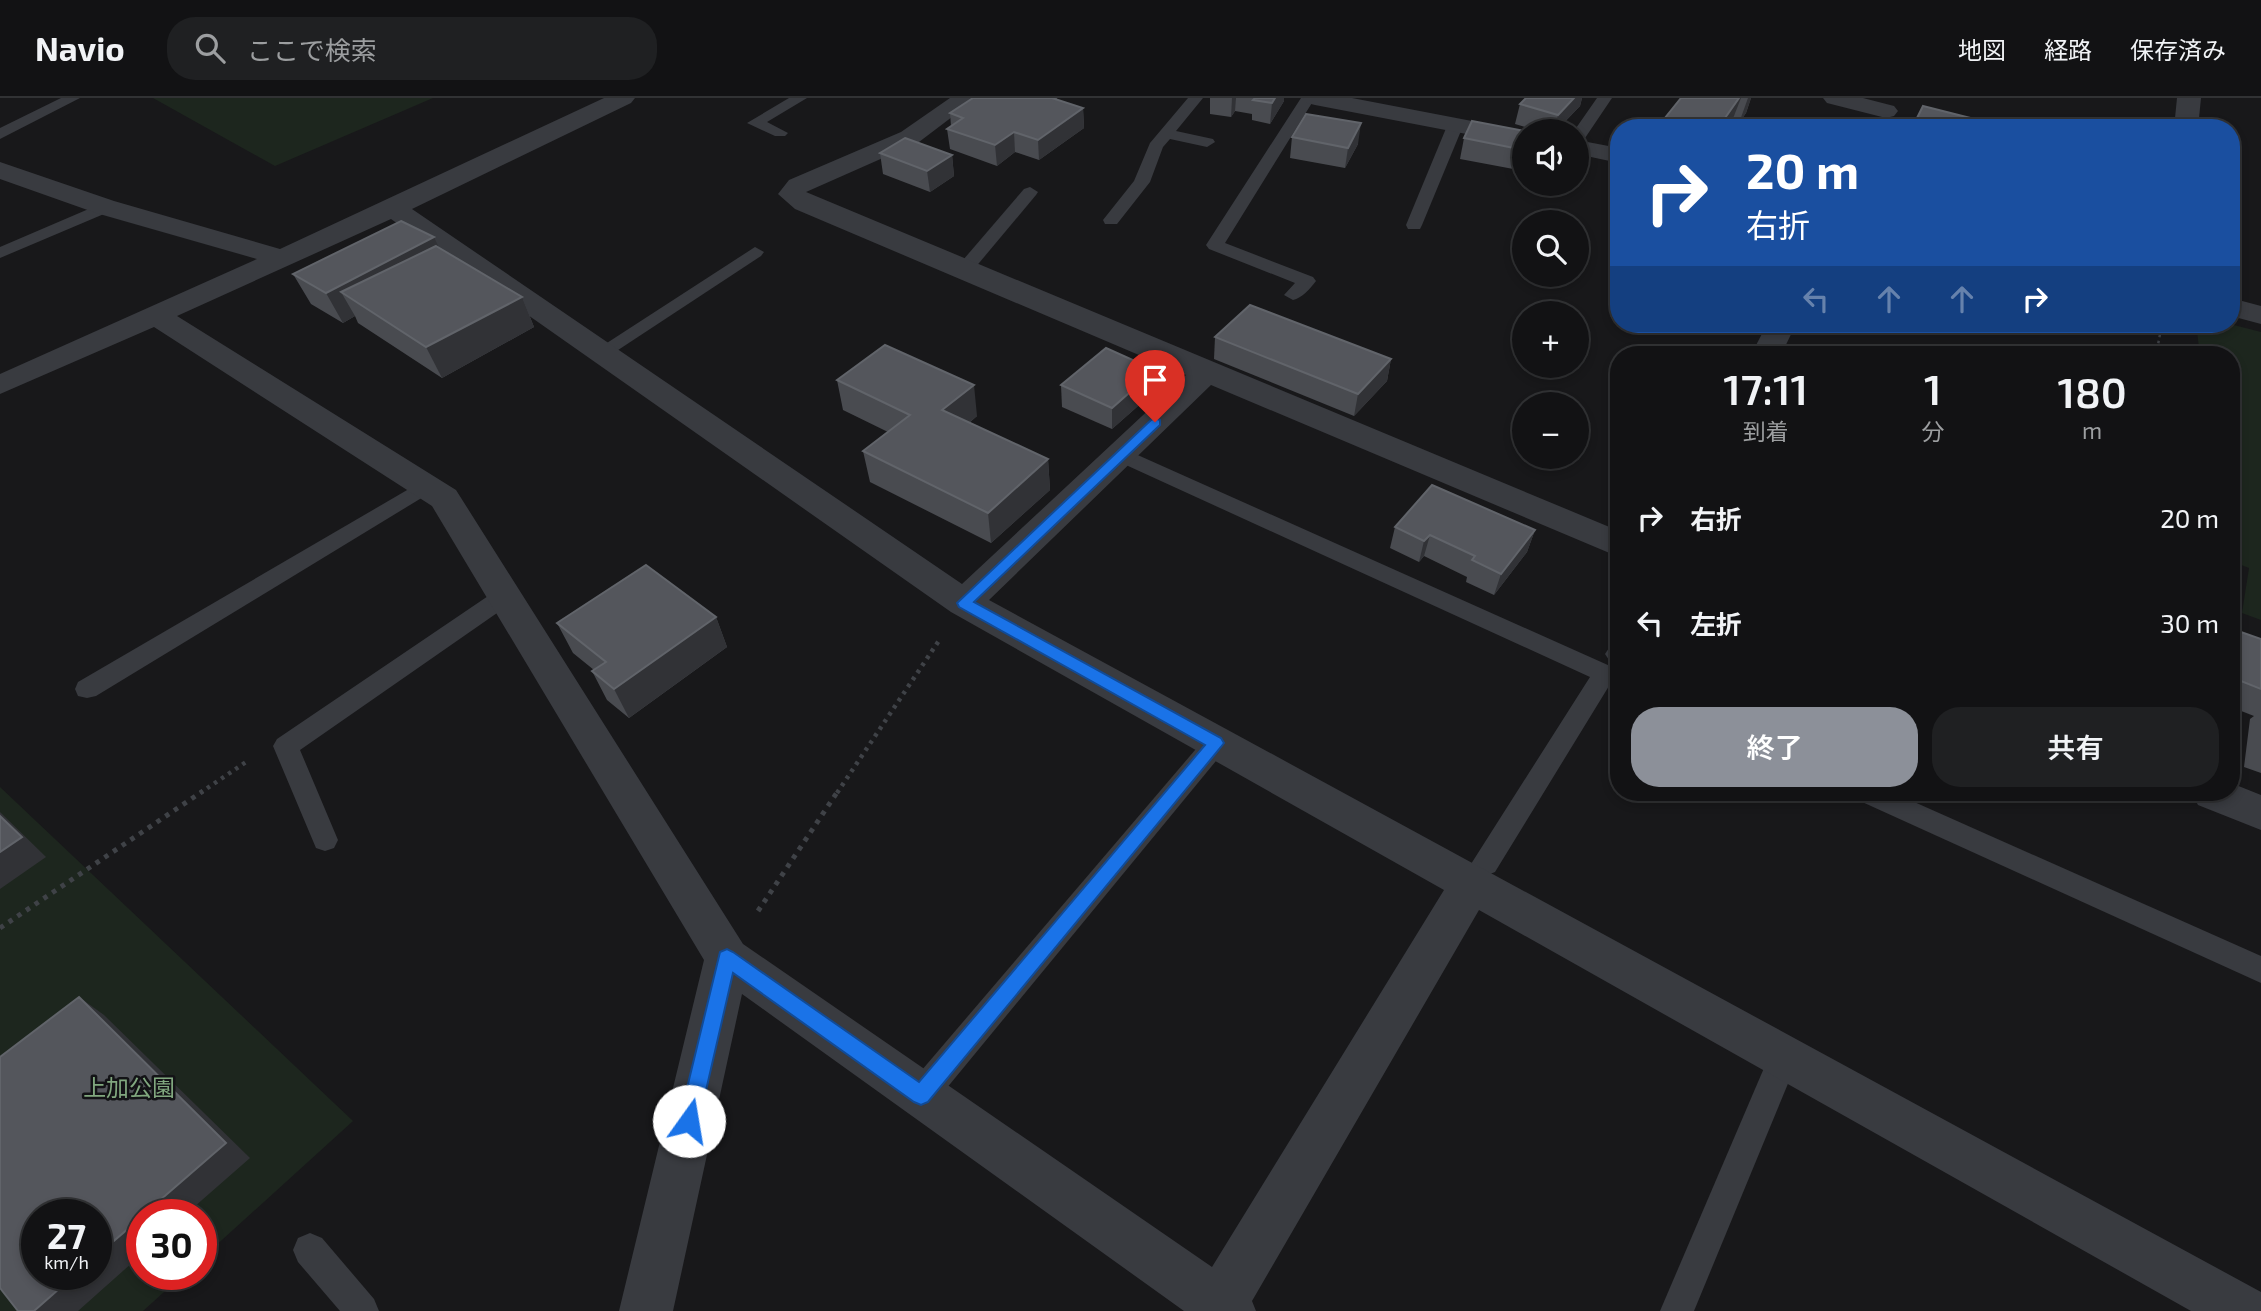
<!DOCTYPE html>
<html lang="ja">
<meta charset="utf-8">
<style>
:root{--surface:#121214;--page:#1f2022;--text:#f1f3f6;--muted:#9c9ea0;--line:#313234;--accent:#8c9099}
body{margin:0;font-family:"Exo 2","Noto Sans JP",sans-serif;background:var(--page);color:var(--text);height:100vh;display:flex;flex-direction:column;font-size:26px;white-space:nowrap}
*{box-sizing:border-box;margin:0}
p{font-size:23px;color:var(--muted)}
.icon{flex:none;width:38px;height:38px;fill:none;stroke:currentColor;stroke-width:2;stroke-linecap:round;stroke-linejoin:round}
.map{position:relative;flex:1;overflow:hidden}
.panel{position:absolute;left:1610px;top:248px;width:630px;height:455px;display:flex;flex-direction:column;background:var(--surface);border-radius:28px;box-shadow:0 4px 10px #0003,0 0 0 2px var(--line)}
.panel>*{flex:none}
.top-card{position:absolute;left:1610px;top:21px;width:630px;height:214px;border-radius:28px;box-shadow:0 4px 10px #0003,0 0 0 2px var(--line);background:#1a4fa0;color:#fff;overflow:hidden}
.controls{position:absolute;left:1512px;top:21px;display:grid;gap:14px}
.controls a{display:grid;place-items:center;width:77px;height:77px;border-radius:50%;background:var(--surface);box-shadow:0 4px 10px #0003,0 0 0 2px var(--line);font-size:35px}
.speed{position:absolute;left:21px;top:1101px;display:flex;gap:14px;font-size:35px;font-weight:700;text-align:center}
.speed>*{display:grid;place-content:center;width:91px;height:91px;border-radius:50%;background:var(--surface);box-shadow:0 4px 10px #0003,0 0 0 2px var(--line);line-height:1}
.speed small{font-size:18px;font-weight:400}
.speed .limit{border:10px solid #d22;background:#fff;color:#111}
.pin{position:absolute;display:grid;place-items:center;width:60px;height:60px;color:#fff;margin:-72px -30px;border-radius:50% 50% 50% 0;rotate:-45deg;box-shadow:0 0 7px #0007}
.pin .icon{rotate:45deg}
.me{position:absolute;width:77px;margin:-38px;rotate:13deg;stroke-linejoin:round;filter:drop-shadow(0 0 5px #0008)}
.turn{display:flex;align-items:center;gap:24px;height:147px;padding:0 21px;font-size:32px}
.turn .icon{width:91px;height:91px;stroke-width:2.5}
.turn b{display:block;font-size:49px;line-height:60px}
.lanes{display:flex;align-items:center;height:66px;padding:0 21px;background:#0003;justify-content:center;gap:35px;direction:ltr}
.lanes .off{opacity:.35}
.eta{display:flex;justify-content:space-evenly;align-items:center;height:119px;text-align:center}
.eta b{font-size:42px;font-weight:600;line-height:49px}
.button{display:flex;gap:14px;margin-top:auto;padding:14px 21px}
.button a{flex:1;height:80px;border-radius:28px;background:var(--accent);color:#fff;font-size:28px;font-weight:600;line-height:80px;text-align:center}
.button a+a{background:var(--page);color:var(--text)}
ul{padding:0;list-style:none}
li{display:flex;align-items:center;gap:21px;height:105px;padding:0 21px}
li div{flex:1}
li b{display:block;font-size:26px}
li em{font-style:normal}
header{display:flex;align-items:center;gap:42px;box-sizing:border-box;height:98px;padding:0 35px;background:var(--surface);border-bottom:2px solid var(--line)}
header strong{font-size:33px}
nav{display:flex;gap:38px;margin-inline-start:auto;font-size:24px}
.search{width:490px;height:63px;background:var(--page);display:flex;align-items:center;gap:18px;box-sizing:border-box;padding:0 24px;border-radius:28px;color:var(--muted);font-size:26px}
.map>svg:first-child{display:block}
.green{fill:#1d261e;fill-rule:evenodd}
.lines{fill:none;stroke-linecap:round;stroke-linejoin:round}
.path-far2{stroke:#3f4247;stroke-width:2.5;stroke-dasharray:2.5 3.5;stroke-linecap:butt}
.path-far1{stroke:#3f4247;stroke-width:4.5;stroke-dasharray:3.5 5;stroke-linecap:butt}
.path{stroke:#3f4247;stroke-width:5;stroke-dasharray:4.5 6;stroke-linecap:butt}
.lane{fill:#393b40;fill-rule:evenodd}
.street{fill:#393b40;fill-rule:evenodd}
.wall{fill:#494b50}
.shaded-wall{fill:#313236}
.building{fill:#54565c;stroke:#61646a;stroke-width:2}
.route{fill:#1a73e8;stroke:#114b97;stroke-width:2}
.labels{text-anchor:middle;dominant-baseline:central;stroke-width:5;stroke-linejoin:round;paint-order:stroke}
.near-park-label{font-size:23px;fill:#81a87f;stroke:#131316}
</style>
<header>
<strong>Navio</strong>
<div class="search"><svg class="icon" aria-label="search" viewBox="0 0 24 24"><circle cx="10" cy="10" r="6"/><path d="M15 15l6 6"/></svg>ここで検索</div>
<nav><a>地図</a><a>経路</a><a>保存済み</a></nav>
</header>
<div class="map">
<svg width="2261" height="1213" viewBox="0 0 2261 1213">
<rect width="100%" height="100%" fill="#18181a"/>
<g class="green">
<path d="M153,0H433L275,68Z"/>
<path d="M2196,226H2230L2261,234V522L2242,515L2249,470L2231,463V257H2200Z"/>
<path d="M0,689L353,1023L201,1161V1116H142V1176H184L143,1213H0ZM37,1116H96V1176H37Z"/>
</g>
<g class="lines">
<path class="path-far2" d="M2156,257L2162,226"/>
<g class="path-far1">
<path d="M200,695L246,664"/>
<path d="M837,695L940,541"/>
</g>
<g class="path">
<path d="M758,813L838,693"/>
<path d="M0,830L203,693"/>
</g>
<g class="lane">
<path d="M61,0H80L0,41V30Z"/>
<path d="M789,0H807L767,24L788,35L785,38H775L747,25Z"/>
<path d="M1188,0H1203L1176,33L1213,41L1215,44L1207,49L1170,41L1163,49L1150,84L1117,126H1105L1103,122L1134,83L1150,45Z"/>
<path d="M1301,0H1315L1225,145L1313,179L1316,183C1310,191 1302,200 1293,202L1284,197L1295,185L1209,151L1206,147Z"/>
<path d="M1597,0H1612L1583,43L1577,45V33H1574Z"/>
<path d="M1455,23L1463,28L1422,127L1420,131H1408L1406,127L1447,28Z"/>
<path d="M1030,89L1038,94L1036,97L969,177H957L954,173L957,169L1024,91Z"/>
<path d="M105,104L113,109L111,113L0,160V149Z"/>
<path d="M755,149L764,154L761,158L609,258L602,260L593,254Z"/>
<path d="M1122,350L1619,572V591L1609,588L1495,774L1485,778L1475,774L1471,766L1590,579L1115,362L1112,357L1115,352Z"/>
<path d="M426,381L433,383L437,388L433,393L96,598L87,600L78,598L75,591L78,584Z"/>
<path d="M505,490L513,492L516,498L513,504L300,652L338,742L334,750L325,753L316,750L273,648L277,641L497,492Z"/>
<path d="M1619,544V564L1609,562L1605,556L1611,547Z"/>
<path d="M1216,635L1225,638L1229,645L1225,652L932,1008L921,1012L910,1008L906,997L910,986L1207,638Z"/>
<path d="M1856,695H1894L2261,858V885L1860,703Z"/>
<path d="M1784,945L1795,949L1799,959L1694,1213H1660L1773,949Z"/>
<path d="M310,1135L322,1140L374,1201L379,1213H340L298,1164L293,1152L298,1140Z"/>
</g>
<g class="street">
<path d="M604,0H635L631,5L412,111L962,486L1186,277L795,111L778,96L789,82L901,34L950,0H977L919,44L806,94L1619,433V459L1211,287L989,502L2261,1194V1213H2191L1479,812L1252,1203L1256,1213H1184L742,896L673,1213H619L704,862L432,408L154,229L0,296V276L257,161L96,115L0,81V64L114,103L280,151ZM391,121L951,514L1444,792L1212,1169L743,846L456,392L177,218Z"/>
<path d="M1303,0H1352L1524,33H1526L1524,47L1315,7L1307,5Z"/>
<path d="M1823,0H1863L1894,8L1898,13L1894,18L1886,20L1827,5Z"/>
<path d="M2177,0H2201L2198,30H2174Z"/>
<path d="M1577,42L1619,50V65L1577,56Z"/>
<path d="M2231,200L2261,208V226L2231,218Z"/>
<path d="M1767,226H1796L1781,257H1751Z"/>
<path d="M2231,685L2261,697V732L2198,707L2192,695H2231Z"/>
</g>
</g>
<g class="wall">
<path d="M973,0H1057V2L1083,10L1084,30L1039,62L1015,54L997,68L950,51L947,31L951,28L950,15Z"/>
<path d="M1210,0H1284V3L1270,26L1252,22V16L1235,13L1231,19L1210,16Z"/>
<path d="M1526,0H1582L1580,8L1556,33H1539L1515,26L1520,6Z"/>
<path d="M1681,0H1751L1746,15L1739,25L1732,23L1727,30H1662L1665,20Z"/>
<path d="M1524,33V73L1460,61L1464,40Z"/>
<path d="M1292,39L1358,46L1345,70L1290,60Z"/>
<path d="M880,55L952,57L954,78L930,94L883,76Z"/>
<path d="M439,150L522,199L534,229L442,280L358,225L355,218L343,225L311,206L293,176Z"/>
<path d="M1215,239L1391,261L1387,283L1354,318L1214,261Z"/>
<path d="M837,282L977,318L969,325L1048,361L1050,392L991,445L870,384L863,353L888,334L843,312Z"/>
<path d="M1061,287L1155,293L1112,331L1062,309Z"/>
<path d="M1395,429L1535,432L1527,454L1494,497L1466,484L1467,479L1424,458L1419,464L1390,450Z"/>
<path d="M716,519L727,549L629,620L607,602L592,573L594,572L573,555L557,525Z"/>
<path d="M2238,533L2261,541V675L2244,669L2250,621L2254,618L2231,609V540Z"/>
</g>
<g class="shaded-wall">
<path d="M1232,0H1236L1235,13L1231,19Z"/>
<path d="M1275,0H1284V3L1270,26L1272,5Z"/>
<path d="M1574,0H1582L1580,8L1556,33H1554L1558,17Z"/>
<path d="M1739,0H1741L1732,23L1727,30H1718Z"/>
<path d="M1748,0H1751L1746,15L1739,25Z"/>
<path d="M1083,10L1084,30L1039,62L1038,42Z"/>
<path d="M1361,25L1358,46L1345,70L1348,50Z"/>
<path d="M1014,34L1015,54L997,68L995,47Z"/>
<path d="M952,57L954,78L930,94L927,73Z"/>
<path d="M434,139L448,169L341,194L355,218L343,225L326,195Z"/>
<path d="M522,199L534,229L442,280L426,249Z"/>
<path d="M1391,261L1387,283L1354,318L1358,296Z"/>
<path d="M1155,272V293L1112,331V310Z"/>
<path d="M974,287L977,318L947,343L942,312Z"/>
<path d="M1048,361L1050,392L991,445L988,415Z"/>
<path d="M1535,432L1527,454L1494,497L1501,476Z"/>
<path d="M1430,437L1424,458L1419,464L1424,443Z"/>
<path d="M716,519L727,549L629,620L614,591Z"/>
<path d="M0,714L46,759L0,791Z"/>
<path d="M79,899L104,917L250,1060L186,1116H144Z"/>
<path d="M142,1119V1156L78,1213H34L76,1176H96V1158Z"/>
</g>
<g class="building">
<path d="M973,0H1052L1083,10L1038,42L1014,34L995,47L947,31L963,20L950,15Z"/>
<path d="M1255,0H1275L1272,5L1253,2Z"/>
<path d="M1526,0H1574L1558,17L1520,6Z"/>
<path d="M1681,0H1739L1718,30H1702L1665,20Z"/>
<path d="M1923,8L1990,25L1989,27L2000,30H1912Z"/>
<path d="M1306,16L1361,25L1348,50L1292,39Z"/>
<path d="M1472,23L1525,33L1524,52L1464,40Z"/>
<path d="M905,40L952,57L927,73L880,55Z"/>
<path d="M401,123L434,139L326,195L293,176Z"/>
<path d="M436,148L522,199L426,249L341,194Z"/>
<path d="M1250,207L1391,261L1358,296L1215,239Z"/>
<path d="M885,247L974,287L942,312L1048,361L988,415L863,353L910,317L837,282Z"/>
<path d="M1106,250L1155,272L1112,310L1061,287Z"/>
<path d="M1432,387L1535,432L1501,476L1472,462L1475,458L1430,437L1424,443L1395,429Z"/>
<path d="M646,467L716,519L614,591L592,573L606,564L557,525Z"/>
<path d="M2238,533L2261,541V591L2231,579V571Z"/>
<path d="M0,718L22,739L0,754Z"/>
<path d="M79,899L226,1045L144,1116H142V1119L96,1158V1116H37V1176H76L34,1213H18L0,1190V959Z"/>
</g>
<path class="route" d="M1155,320L1160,322V327L974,504L1221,640L1224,645L1221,649L928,1004L921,1007L914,1004L733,875L699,1023L696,1030L689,1033L682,1030L679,1023L720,854L727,851L733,854L919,984L1205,647L959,509L957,505L1151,322Z"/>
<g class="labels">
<g class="near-park-label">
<text x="129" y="989">上加公園</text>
</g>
</g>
</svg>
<div class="controls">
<a><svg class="icon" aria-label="sound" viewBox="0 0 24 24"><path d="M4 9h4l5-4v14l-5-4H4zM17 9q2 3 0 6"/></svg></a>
<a><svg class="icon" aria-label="search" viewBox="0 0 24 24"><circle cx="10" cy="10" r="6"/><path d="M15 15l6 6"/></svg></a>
<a>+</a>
<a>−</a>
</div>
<div class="speed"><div>27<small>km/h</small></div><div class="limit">30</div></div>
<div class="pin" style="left:1155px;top:324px;background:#d93025"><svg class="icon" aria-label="arrive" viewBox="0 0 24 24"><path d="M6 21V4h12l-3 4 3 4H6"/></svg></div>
<svg class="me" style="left:689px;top:1023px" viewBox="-20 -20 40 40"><circle r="19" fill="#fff"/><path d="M0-13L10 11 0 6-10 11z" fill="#1a73e8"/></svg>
<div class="top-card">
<div class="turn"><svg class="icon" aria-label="right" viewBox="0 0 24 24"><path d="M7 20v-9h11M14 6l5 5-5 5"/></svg><div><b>20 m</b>右折</div></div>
<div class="lanes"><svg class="icon off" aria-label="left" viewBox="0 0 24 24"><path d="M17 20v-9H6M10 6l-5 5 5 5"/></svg><svg class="icon off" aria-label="ahead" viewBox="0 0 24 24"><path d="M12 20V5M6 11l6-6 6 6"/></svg><svg class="icon off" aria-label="ahead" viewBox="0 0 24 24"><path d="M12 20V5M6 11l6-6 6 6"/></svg><svg class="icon" aria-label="right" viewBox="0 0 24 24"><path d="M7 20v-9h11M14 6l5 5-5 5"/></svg></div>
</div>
<section class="panel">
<div class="eta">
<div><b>17:11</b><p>到着</p></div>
<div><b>1</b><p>分</p></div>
<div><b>180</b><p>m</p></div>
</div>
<ul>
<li><svg class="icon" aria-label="right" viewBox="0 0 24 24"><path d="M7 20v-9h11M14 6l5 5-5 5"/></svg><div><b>右折</b></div><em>20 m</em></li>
<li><svg class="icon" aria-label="left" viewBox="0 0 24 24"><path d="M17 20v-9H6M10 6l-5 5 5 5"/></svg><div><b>左折</b></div><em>30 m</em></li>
</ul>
<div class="button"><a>終了</a><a>共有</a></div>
</section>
</div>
